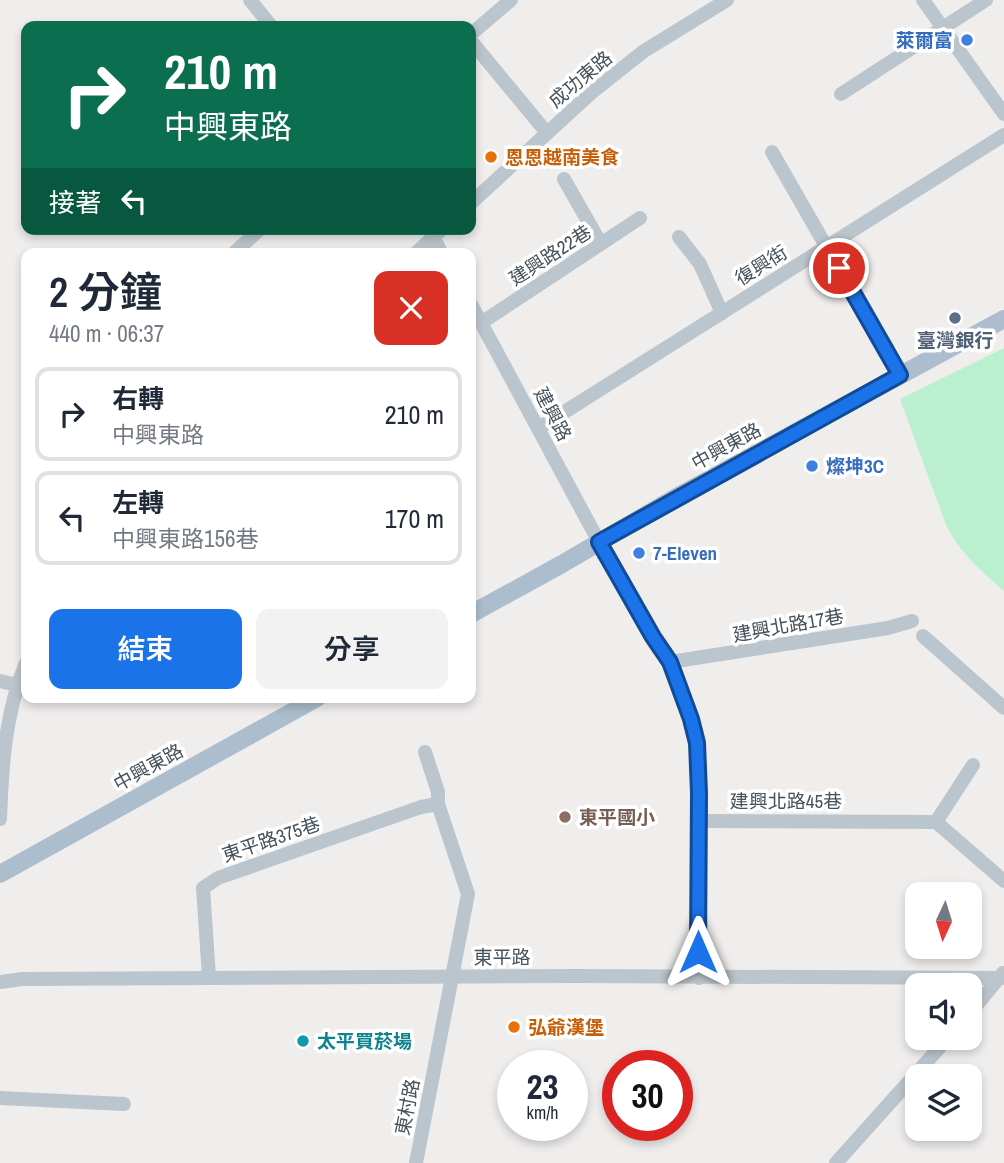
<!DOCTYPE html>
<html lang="zh-TW">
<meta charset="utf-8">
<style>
:root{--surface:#fff;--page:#f2f2f3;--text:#1f2937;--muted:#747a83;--line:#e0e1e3;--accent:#1a73e8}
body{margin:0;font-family:"Archivo Narrow","Noto Sans TC",sans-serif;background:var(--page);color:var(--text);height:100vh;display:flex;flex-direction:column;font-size:26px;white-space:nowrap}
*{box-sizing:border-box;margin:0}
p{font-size:23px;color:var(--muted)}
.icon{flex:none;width:38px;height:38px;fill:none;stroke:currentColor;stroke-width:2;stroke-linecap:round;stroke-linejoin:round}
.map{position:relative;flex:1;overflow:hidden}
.sheet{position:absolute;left:21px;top:248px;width:455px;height:455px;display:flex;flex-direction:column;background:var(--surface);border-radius:14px;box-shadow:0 4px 10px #0003}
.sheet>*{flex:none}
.guide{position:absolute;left:21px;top:21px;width:455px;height:214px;border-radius:14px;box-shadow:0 4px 10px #0003;background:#0b6e4f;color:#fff;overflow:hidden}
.needle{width:46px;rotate:184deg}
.buttons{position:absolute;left:905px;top:882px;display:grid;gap:14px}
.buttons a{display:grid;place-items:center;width:77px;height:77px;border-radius:14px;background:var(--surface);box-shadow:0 4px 10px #0003;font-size:35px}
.speed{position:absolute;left:497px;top:1050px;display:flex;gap:14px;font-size:35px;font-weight:700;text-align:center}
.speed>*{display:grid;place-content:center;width:91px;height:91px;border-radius:50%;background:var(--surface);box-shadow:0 4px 10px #0003;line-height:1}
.speed small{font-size:18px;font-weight:400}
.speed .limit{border:10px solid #d22;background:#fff;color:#111}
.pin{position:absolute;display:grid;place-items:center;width:60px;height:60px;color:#fff;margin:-30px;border:4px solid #fff;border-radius:50%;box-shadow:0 2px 7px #0007}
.me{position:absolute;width:77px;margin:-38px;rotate:0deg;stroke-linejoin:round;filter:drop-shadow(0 0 5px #0008)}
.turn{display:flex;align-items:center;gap:24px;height:147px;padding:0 28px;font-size:32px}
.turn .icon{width:91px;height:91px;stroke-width:2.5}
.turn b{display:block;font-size:49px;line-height:60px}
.then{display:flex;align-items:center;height:66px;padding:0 28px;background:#0003;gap:14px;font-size:26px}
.round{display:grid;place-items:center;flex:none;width:74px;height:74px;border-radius:14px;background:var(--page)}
.head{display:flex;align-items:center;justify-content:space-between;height:119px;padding:0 28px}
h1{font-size:42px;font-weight:600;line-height:52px}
.button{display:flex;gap:14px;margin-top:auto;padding:14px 28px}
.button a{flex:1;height:80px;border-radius:14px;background:var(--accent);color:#fff;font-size:28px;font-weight:600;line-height:80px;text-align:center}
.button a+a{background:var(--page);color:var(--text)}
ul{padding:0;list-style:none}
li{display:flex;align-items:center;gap:21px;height:94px;margin:0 14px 10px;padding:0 14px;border:4px solid var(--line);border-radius:14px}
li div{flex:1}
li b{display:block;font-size:26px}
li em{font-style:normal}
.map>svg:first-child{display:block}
.green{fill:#baf0ce}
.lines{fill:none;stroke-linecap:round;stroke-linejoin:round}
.minor{stroke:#bbc5cd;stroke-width:14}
.major{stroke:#acbdcd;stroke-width:18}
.route-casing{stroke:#114b97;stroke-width:18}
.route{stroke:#1a73e8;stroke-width:12}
.shop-dot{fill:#3f7fe0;stroke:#fff;stroke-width:2.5}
.food-dot{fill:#e8710a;stroke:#fff;stroke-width:2.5}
.service-dot{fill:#5c6f8a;stroke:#fff;stroke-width:2.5}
.education-dot{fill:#8d6e63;stroke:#fff;stroke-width:2.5}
.culture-dot{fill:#0f9aa8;stroke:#fff;stroke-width:2.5}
.labels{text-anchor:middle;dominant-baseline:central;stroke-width:7;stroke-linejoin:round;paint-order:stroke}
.shop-label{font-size:19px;font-weight:bold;fill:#366cbe;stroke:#fff;text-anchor:start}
.street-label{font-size:19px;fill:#45515b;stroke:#fff}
.food-label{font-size:19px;font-weight:bold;fill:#c56008;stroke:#fff;text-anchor:start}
.service-label{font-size:19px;font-weight:bold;fill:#4e5e75;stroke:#fff}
.education-label{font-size:19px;font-weight:bold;fill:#785e54;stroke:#fff;text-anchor:start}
.culture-label{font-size:19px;font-weight:bold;fill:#0d838f;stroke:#fff;text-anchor:start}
</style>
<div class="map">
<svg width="1004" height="1163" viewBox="0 0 1004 1163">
<rect width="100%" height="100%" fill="#f0eded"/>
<path class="green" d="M1004,348V591C981,571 959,552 946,525L900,399Z"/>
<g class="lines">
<g class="minor">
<path d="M250,0L271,26"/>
<path d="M923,0L1004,114"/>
<path d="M471,34L511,0"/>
<path d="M471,41L547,133"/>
<path d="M841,94L986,0"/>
<path d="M772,152L900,375"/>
<path d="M564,179L601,244"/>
<path d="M471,203L591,93L644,51L727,0"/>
<path d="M430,231L442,254"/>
<path d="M679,237L700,264L722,313"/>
<path d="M233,254L260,229"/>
<path d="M415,254L442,229"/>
<path d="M471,304L599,542L652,637L670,662L691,719L697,743L699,793V978"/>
<path d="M481,323L640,218"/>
<path d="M539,428L1004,135"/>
<path d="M923,636L1004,708"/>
<path d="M670,662L888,628L912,621"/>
<path d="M0,681L17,685"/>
<path d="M0,819C2,765 5,713 26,663"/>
<path d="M699,821L936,822L1004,881"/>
<path d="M936,822L973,765"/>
<path d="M209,977L203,888L218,878L421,807L438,804"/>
<path d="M0,982L22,979L577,976L1004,978"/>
<path d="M970,1013L1003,973"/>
<path d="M0,1098L124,1104"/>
<path d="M416,1163L468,894L438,804V792L425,752"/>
<path d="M836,1163L948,1038"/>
</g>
<g class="major">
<path d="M471,614L562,564L673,499L1004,319"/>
<path d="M0,874L317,698"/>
</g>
</g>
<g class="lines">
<g class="route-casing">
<path id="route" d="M698,952L699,793L697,743L691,719L670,662L653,637L599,542L900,375L839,268"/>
</g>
<use href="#route" class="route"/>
</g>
<g class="shop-dot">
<circle cx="967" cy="40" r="7"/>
<circle cx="812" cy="466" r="7"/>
<circle cx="639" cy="553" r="7"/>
</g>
<g class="food-dot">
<circle cx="491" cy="157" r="7"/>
<circle cx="514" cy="1027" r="7"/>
</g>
<circle class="service-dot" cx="955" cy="318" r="7"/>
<circle class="education-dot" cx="565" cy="817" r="7"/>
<circle class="culture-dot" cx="303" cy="1041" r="7"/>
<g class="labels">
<g class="shop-label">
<text x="953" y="40" text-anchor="end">萊爾富</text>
<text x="826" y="466">燦坤3C</text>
<text x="653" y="553">7-Eleven</text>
</g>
<g class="street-label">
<text transform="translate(580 79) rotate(-40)">成功東路</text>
<text transform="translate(550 255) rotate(-33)">建興路22巷</text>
<text transform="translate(761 265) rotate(-32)">復興街</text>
<text transform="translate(553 414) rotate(62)">建興路</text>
<text transform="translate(726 446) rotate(-29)">中興東路</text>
<text transform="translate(788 625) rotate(-10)">建興北路17巷</text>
<text transform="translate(148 767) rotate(-29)">中興東路</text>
<text x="786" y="801">建興北路45巷</text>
<text transform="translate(271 839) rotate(-19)">東平路375巷</text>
<text x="502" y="957">東平路</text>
<text transform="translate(407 1107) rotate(-79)">東村路</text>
</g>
<g class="food-label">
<text x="505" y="157">恩恩越南美食</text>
<text x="528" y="1027">弘爺漢堡</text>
</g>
<g class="service-label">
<text x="955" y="340">臺灣銀行</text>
</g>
<g class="education-label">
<text x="579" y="817">東平國小</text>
</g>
<g class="culture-label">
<text x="317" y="1041">太平買菸場</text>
</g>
</g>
</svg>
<div class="buttons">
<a><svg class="needle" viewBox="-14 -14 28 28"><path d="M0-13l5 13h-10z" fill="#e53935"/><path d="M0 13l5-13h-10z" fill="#747a83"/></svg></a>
<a><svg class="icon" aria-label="sound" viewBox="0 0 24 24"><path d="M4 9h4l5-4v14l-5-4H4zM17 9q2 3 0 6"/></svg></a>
<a><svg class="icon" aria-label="layers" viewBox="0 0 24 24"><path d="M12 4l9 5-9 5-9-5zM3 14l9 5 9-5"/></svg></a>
</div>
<div class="speed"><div>23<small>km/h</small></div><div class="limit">30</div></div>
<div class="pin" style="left:839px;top:268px;background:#d93025"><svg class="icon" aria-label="arrive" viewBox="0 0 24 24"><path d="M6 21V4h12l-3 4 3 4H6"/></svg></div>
<svg class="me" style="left:698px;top:952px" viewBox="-20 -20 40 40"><path d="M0-17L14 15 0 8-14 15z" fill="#1a73e8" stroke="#fff" stroke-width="4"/></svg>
<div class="guide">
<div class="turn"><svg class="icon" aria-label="right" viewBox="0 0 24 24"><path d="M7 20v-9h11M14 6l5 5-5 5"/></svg><div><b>210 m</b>中興東路</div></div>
<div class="then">接著<svg class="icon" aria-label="left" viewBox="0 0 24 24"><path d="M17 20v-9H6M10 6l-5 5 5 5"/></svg></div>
</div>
<section class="sheet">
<div class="head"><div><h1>2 分鐘</h1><p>440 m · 06:37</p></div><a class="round" style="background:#d93025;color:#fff"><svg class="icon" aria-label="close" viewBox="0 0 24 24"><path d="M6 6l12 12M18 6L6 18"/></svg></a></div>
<ul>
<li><svg class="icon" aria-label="right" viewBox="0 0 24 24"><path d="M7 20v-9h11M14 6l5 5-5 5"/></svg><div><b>右轉</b><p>中興東路</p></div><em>210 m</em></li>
<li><svg class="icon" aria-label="left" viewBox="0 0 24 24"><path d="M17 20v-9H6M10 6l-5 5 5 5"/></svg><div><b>左轉</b><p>中興東路156巷</p></div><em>170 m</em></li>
</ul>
<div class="button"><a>結束</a><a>分享</a></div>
</section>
</div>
